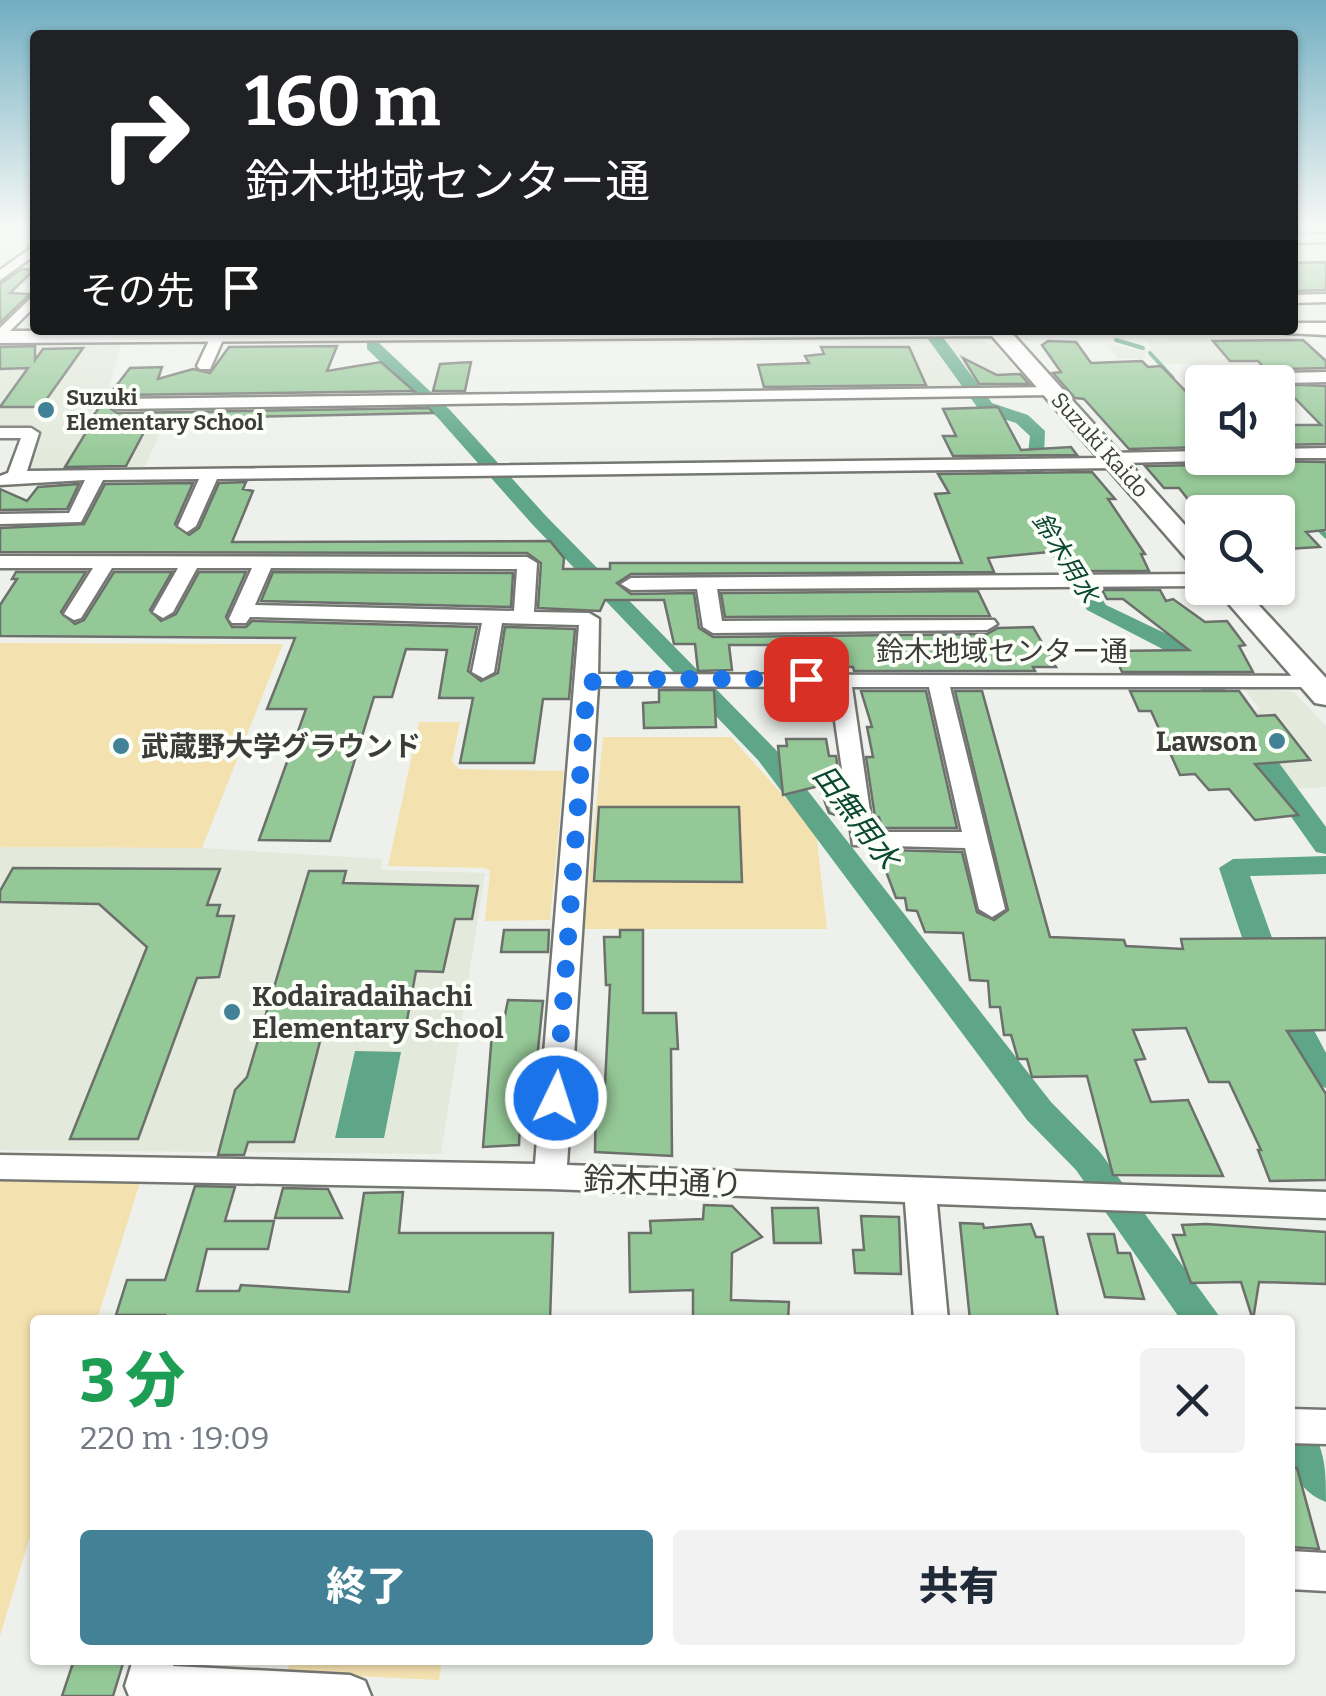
<!DOCTYPE html>
<html lang="ja">
<meta charset="utf-8">
<style>
:root{--surface:#fff;--page:#f2f2f3;--text:#1f2937;--muted:#747a83;--accent:#438296}
body{margin:0;font-family:Bitter,"Noto Sans JP",serif;background:var(--page);color:var(--text);height:100vh;display:flex;flex-direction:column;font-size:38px;white-space:nowrap}
*{box-sizing:border-box;margin:0}
p{font-size:32px;color:var(--muted)}
.icon{flex:none;width:55px;height:55px;fill:none;stroke:currentColor;stroke-width:2;stroke-linecap:round;stroke-linejoin:round}
.map{position:relative;flex:1;overflow:hidden}
.sheet{position:absolute;left:30px;top:1315px;width:1265px;height:350px;display:flex;flex-direction:column;background:var(--surface);border-radius:10px;box-shadow:0 2px 8px #0004}
.sheet>*{flex:none}
.banner{position:absolute;left:30px;top:30px;width:1268px;height:305px;border-radius:10px;box-shadow:0 2px 8px #0004;background:#202124;color:#fff;overflow:hidden}
.controls{position:absolute;left:1185px;top:365px;display:grid;gap:20px}
.controls a{display:grid;place-items:center;width:110px;height:110px;border-radius:10px;background:var(--surface);box-shadow:0 2px 8px #0004;font-size:50px}
.pin{position:absolute;display:grid;place-items:center;width:85px;height:85px;color:#fff;margin:-42px;border-radius:20px;box-shadow:0 5px 15px #0006}
.me{position:absolute;width:110px;margin:-55px;rotate:4deg;stroke-linejoin:round;filter:drop-shadow(0 0 8px #0008)}
.turn{display:flex;align-items:center;gap:35px;height:210px;padding:0 50px;font-size:45px}
.turn .icon{width:130px;height:130px;stroke-width:2.5}
.turn b{display:block;font-size:70px;line-height:85px}
.then{display:flex;align-items:center;height:95px;padding:0 50px;background:#0003;gap:20px;font-size:38px}
.round{display:grid;place-items:center;flex:none;width:105px;height:105px;border-radius:10px;background:var(--page)}
.overview{display:flex;align-items:center;justify-content:space-between;height:170px;padding:0 50px}
h1{font-size:60px;font-weight:800;line-height:75px;color:#1e9e55}
.button{display:flex;gap:20px;margin-top:auto;padding:20px 50px}
.button a{flex:1;height:115px;border-radius:10px;background:var(--accent);color:#fff;font-size:40px;font-weight:800;line-height:115px;text-align:center}
.button a+a{background:var(--page);color:var(--text)}
.map>svg:first-child{display:block}
.built{fill:#e3e9db}
.green{fill:#f4e1b0}
.water{fill:#5ea687}
.lines{fill:none;stroke-linecap:round;stroke-linejoin:round}
.stream-far1{stroke:#5ea687;stroke-width:4}
.stream{stroke:#5ea687;stroke-width:5}
.canal{fill:#5ea687;fill-rule:evenodd}
.building{fill:#95c897;stroke:#6c706c;stroke-width:2.5}
.street-casing{stroke:#757872;stroke-width:5}
.secondary-casing{stroke:#757872;stroke-width:5}
.street{fill:#fff;fill-rule:evenodd}
.secondary{fill:#fff;fill-rule:evenodd}
.route{stroke:#1a73e8;stroke-width:18;stroke-dasharray:0 32.4}
.poi-dot{fill:#438296;stroke:#fcfff8;stroke-width:4}
.labels{text-anchor:middle;dominant-baseline:central;stroke-width:8;stroke-linejoin:round;paint-order:stroke}
.far-poi-label{font-size:22px;font-weight:bold;fill:#3c3d3b;stroke:#fcfff8;text-anchor:start}
.far-street-label{font-size:22px;fill:#3c3d3b;stroke:#fcfff8}
.far-water-label{font-size:25px;font-style:italic;fill:#0b4833;stroke:#fcfff8}
.street-label{font-size:28px;fill:#3c3d3b;stroke:#fcfff8}
.poi-label{font-size:28px;font-weight:bold;fill:#3c3d3b;stroke:#fcfff8;text-anchor:start}
.water-label{font-size:30px;font-style:italic;fill:#0b4833;stroke:#fcfff8}
.near-street-label{font-size:32px;fill:#3c3d3b;stroke:#fcfff8}
</style>
<div class="map">
<svg width="1326" height="1696" viewBox="0 0 1326 1696">
<rect width="100%" height="100%" fill="#eef1eb"/>
<g class="built">
<path d="M1252,338L1273,362L1163,364L1152,352L1144,353L1149,358L1118,359L1108,345L1136,349L1151,348L1145,339Z"/>
<path d="M972,339L995,345L1032,389H977L943,340Z"/>
<path d="M934,340L968,388L857,390L840,341Z"/>
<path d="M122,341L106,399L78,422L166,421L142,472H25L38,430H0V343Z"/>
<path d="M1244,688L1294,692L1326,726V787L1292,789L1235,713L1260,710Z"/>
<path d="M0,847L202,848L382,859L381,870L485,873L441,1154L0,1150Z"/>
</g>
<g class="green">
<path d="M0,643L283,644L202,848L0,847Z"/>
<path d="M419,722H460L452,761L459,769L564,771L550,920L485,921L490,871L485,868L388,866Z"/>
<path d="M603,737H731L816,832L827,929H584Z"/>
<path d="M0,1176L141,1179L97,1320H35V1520L0,1636Z"/>
<path d="M290,1660H442L439,1680L287,1673Z"/>
</g>
<path class="water" d="M355,1051L401,1052L384,1138H335Z"/>
<g class="lines">
<g class="stream-far1">
<path d="M1116,340L1143,348"/>
<path d="M1150,353L1173,378"/>
</g>
<g class="stream">
<path d="M1189,396L1202,398"/>
<path d="M1314,524L1326,536"/>
</g>
<g class="canal">
<path d="M930,336H942L992,403L1028,415L1045,431L1042,506L1106,605L1194,647L1326,827V854L1316,852L1178,657L1087,610L1022,506L1030,436L1016,423L980,411L928,339Z"/>
<path d="M367,343H379L450,410L546,516L776,750L1051,1102L1100,1152L1222,1320H1181L1076,1170L1027,1120L758,760L532,524L438,418L367,349Z"/>
<path d="M1326,856V874L1250,876L1286,977L1326,1053V1088L1314,1084C1266,1019 1244,944 1219,868L1233,859Z"/>
<path d="M1290,1417C1326,1431 1326,1467 1326,1502C1287,1487 1290,1452 1290,1417Z"/>
</g>
</g>
<g class="building">
<path d="M1326,262V290L1292,291V263Z"/>
<path d="M22,269L34,270L10,293L30,294L0,323V284Z"/>
<path d="M1303,340L1326,361V368L1286,369L1274,378L1258,361H1230L1213,341Z"/>
<path d="M1048,341L1076,342L1091,363L1142,361L1148,367L1161,366L1202,408V447L1129,449L1084,399L1075,398L1053,373L1061,372L1042,345Z"/>
<path d="M35,346V360L43,349L83,348L41,407H0L28,368L0,369V347Z"/>
<path d="M337,346L327,371L381,362L414,391L117,395L105,405L117,413L429,408L433,413L151,419L126,466L65,467L93,421H89L130,368L162,367L158,379L193,369L210,373L229,347Z"/>
<path d="M821,347H909L926,385L764,387L758,365L809,363L805,356L824,354Z"/>
<path d="M963,358L997,375L1020,374L1029,384H979Z"/>
<path d="M471,362L465,391H433L440,364Z"/>
<path d="M1281,384L1326,386V444L1278,445V425H1321Z"/>
<path d="M998,407L1021,450L1071,447L1077,455L953,456L943,436H956L943,409Z"/>
<path d="M1212,460L1326,462V530L1306,532L1320,547L1287,549L1278,538V512H1198L1179,488H1164L1145,466L1202,465Z"/>
<path d="M1092,472L1115,499H1108L1145,554H1141L1149,571H1088L1080,557H1074L1069,550L988,558L994,572L631,574L617,583L631,594L694,593L699,628L713,637L987,634L998,628L1033,627L1056,667H1033L1035,671H854L853,667L778,665L777,645H729L732,670L698,671L695,644H674L664,600H605L600,611L538,608L541,563L527,553L0,552V528L84,524L105,484L193,483L175,524L189,535L199,528L219,483L246,482L243,489L253,491L232,542L550,541L564,558L563,569H610V563H962L935,494L949,493L938,474Z"/>
<path d="M79,484L67,509L0,510V489L27,501L38,487Z"/>
<path d="M16,572H86L61,612L75,624L84,620L114,572H172L150,610L161,621L176,614L199,572H246L226,617L232,627H246L252,621L477,627L468,671L481,681L498,673L505,627L575,629L569,699H543L534,763H460L473,698H439L447,650L406,649L392,697H374L330,841L259,840L306,709H267L295,638L0,636V605L17,579H12Z"/>
<path d="M273,572L513,573L511,607L261,601Z"/>
<path d="M1102,590H1160L1166,601L1173,599L1205,622L1227,621L1245,645L1239,646L1253,672H1122L1113,651L1189,650L1123,599H1107Z"/>
<path d="M978,591L990,616L725,617L721,593Z"/>
<path d="M659,690H714L716,727L644,728L643,703L659,702Z"/>
<path d="M861,691H926L957,828H882L879,817H875L866,757H873L867,727H872Z"/>
<path d="M955,691H982L1050,937L1124,940L1126,946L1183,949L1181,939L1326,938V1030L1287,1031L1326,1094V1180L1270,1181L1258,1150H1261L1229,1082H1209L1186,1028L1133,1030L1145,1059L1135,1060L1151,1102L1188,1100L1223,1176L1113,1175L1087,1076L1032,1077L1027,1059H1018L1011,1035H1004L1000,1007H990L988,981L970,980L963,933L925,932L917,911L907,910L905,898H896L881,858H888L886,850L962,852L977,912L994,920L1008,910Z"/>
<path d="M1130,691H1239L1257,716L1275,715L1310,760L1255,764L1298,815L1255,820L1229,789L1209,790L1195,774L1180,775L1151,711H1139Z"/>
<path d="M786,739H826L829,756H836L845,818L829,813L819,786L783,795L778,746H787Z"/>
<path d="M599,807H739L742,882L594,881Z"/>
<path d="M13,868L220,869L207,905H220L217,916H234L219,977L197,978L138,1139H70L147,947L99,904L0,902V891Z"/>
<path d="M309,871H346L343,883L478,886L472,919H455L443,972L416,971L406,1026H324L294,1142H248L244,1155H218L235,1090L247,1077Z"/>
<path d="M504,930H549L548,952H501Z"/>
<path d="M620,930H643V1013H676L678,1049H671L672,1156L595,1152L596,1084H605L610,985H606L604,937H620Z"/>
<path d="M508,1000L543,1001L533,1098H529L530,1124H520L519,1145L483,1147L493,1020H504Z"/>
<path d="M195,1186L235,1187L225,1221H274L268,1249H207L197,1291H239L241,1285L349,1292L364,1193L403,1192L399,1233H553L550,1320H164L165,1315H116L127,1280H165Z"/>
<path d="M283,1188L328,1189L342,1218H275Z"/>
<path d="M704,1205L732,1206L762,1237L732,1253L731,1300L789,1302L788,1320H693V1290L630,1292L629,1233H651L650,1221L703,1219Z"/>
<path d="M772,1208H818L821,1243H774Z"/>
<path d="M861,1216L899,1217L901,1274L855,1273L853,1250H864Z"/>
<path d="M960,1223L983,1224L984,1228L1031,1224L1036,1237H1043L1058,1317L970,1320Z"/>
<path d="M1206,1224L1326,1232V1284L1259,1282L1253,1320L1241,1282L1191,1283L1173,1235H1185L1182,1225Z"/>
<path d="M1088,1234H1114L1118,1253H1130L1144,1299L1105,1297Z"/>
<path d="M1290,1468H1297L1319,1549L1290,1547Z"/>
<path d="M74,1660H124L113,1696H62Z"/>
</g>
<g class="lines">
<g class="street-casing">
<g id="street">
<path d="M1326,234V242L1292,243V235Z"/>
<path d="M35,245V255L0,280V270Z"/>
<path d="M35,294V306L0,341V328Z"/>
<path d="M1326,294V302L1292,303V295Z"/>
<path d="M213,332L225,335L210,369H200L197,366Z"/>
<path d="M1326,372V382L1286,383L1278,378L1286,373Z"/>
<path d="M1057,387V393L1051,395L117,409L109,404L117,399Z"/>
<path d="M0,428H31L39,433L27,471L1102,458L1111,453L1202,451V458H1209L1202,461L1123,463L1115,468L217,479L196,526L187,532L178,526L199,479L103,480L81,522L0,524V514L69,513L85,480L0,485V476L8,473L21,438H0Z"/>
<path d="M1326,448V458H1272H1278V449Z"/>
<path d="M0,556L527,557L537,563L534,612L589,613L599,619L598,674L1320,676L1323,681L1320,686L1312,687H950L1005,909L992,917L979,909L965,848L853,845L830,687L598,686L567,1165L1326,1192V1218L937,1204L948,1320H914L905,1202L550,1189L0,1179V1155L535,1164L579,625L502,623L494,672L483,678L472,672L482,623L250,617L246,623H232L229,619L252,568H197L173,612L163,618L153,612L178,568H112L81,618L74,620L64,614L93,568H0ZM271,568L517,569L514,611L255,605ZM852,687H929L962,832H873Z"/>
<path d="M1202,574V586L717,589L722,621L994,620L997,624L987,630L713,633L703,627L697,589L631,590L621,584L631,578Z"/>
<path d="M1290,1409L1326,1410V1444L1290,1443Z"/>
<path d="M1290,1551L1326,1553V1591L1290,1589Z"/>
<path d="M133,1660H175L173,1666L350,1675L365,1681L371,1696H129L125,1686Z"/>
</g>
</g>
<g class="secondary-casing">
<g id="secondary">
<path d="M1292,323H1326V335L1285,333L1283,330H1292Z"/>
<path d="M1009,330L1202,544V568L1193,566L992,336L0,343V331Z"/>
<path d="M1215,588H1243L1326,678V705L1315,703Z"/>
</g>
</g>
<use href="#street" class="street"/>
<use href="#secondary" class="secondary"/>
</g>
<linearGradient id="sky" x2="0" y2="1"><stop stop-color="#71aec1"/><stop offset="0.49" stop-color="#f7f9f6"/><stop offset="1" stop-color="#f7f9f6" stop-opacity="0"/></linearGradient>
<rect width="1326" height="463" fill="url(#sky)"/>
<g class="lines">
<path class="route" d="M556,1098L587,684L600,679H806"/>
</g>
<g class="poi-dot">
<circle cx="46" cy="410" r="10"/>
<circle cx="1277" cy="741" r="10"/>
<circle cx="121" cy="746" r="10"/>
<circle cx="232" cy="1012" r="10"/>
</g>
<g class="labels">
<g class="far-poi-label">
<text x="66" y="397">Suzuki<tspan x="66" dy="25">Elementary School</tspan></text>
</g>
<g class="far-street-label">
<text transform="translate(1100 445) rotate(48)">Suzuki Kaido</text>
</g>
<g class="far-water-label">
<text transform="translate(1065 558) rotate(58)">鈴木用水</text>
</g>
<g class="street-label">
<text x="1002" y="651">鈴木地域センター通</text>
</g>
<g class="poi-label">
<text x="1257" y="741" text-anchor="end">Lawson</text>
<text x="141" y="746">武蔵野大学グラウンド</text>
<text x="252" y="996">Kodairadaihachi<tspan x="252" dy="32">Elementary School</tspan></text>
</g>
<g class="water-label">
<text transform="translate(856 817) rotate(53)">田無用水</text>
</g>
<g class="near-street-label">
<text transform="translate(663 1182) rotate(2)">鈴木中通り</text>
</g>
</g>
</svg>
<div class="controls">
<a><svg class="icon" aria-label="sound" viewBox="0 0 24 24"><path d="M4 9h4l5-4v14l-5-4H4zM17 9q2 3 0 6"/></svg></a>
<a><svg class="icon" aria-label="search" viewBox="0 0 24 24"><circle cx="10" cy="10" r="6"/><path d="M15 15l6 6"/></svg></a>
</div>
<div class="pin" style="left:806px;top:679px;background:#d93025"><svg class="icon" aria-label="arrive" viewBox="0 0 24 24"><path d="M6 21V4h12l-3 4 3 4H6"/></svg></div>
<svg class="me" style="left:556px;top:1098px" viewBox="-20 -20 40 40"><circle r="17" fill="#1a73e8" stroke="#fff" stroke-width="3"/><path d="M0-11L8 9 0 5-8 9z" fill="#fff"/></svg>
<div class="banner">
<div class="turn"><svg class="icon" aria-label="right" viewBox="0 0 24 24"><path d="M7 20v-9h11M14 6l5 5-5 5"/></svg><div><b>160 m</b>鈴木地域センター通</div></div>
<div class="then">その先<svg class="icon" aria-label="arrive" viewBox="0 0 24 24"><path d="M6 21V4h12l-3 4 3 4H6"/></svg></div>
</div>
<section class="sheet">
<div class="overview"><div><h1>3 分</h1><p>220 m · 19:09</p></div><a class="round"><svg class="icon" aria-label="close" viewBox="0 0 24 24"><path d="M6 6l12 12M18 6L6 18"/></svg></a></div>
<div class="button"><a>終了</a><a>共有</a></div>
</section>
</div>
